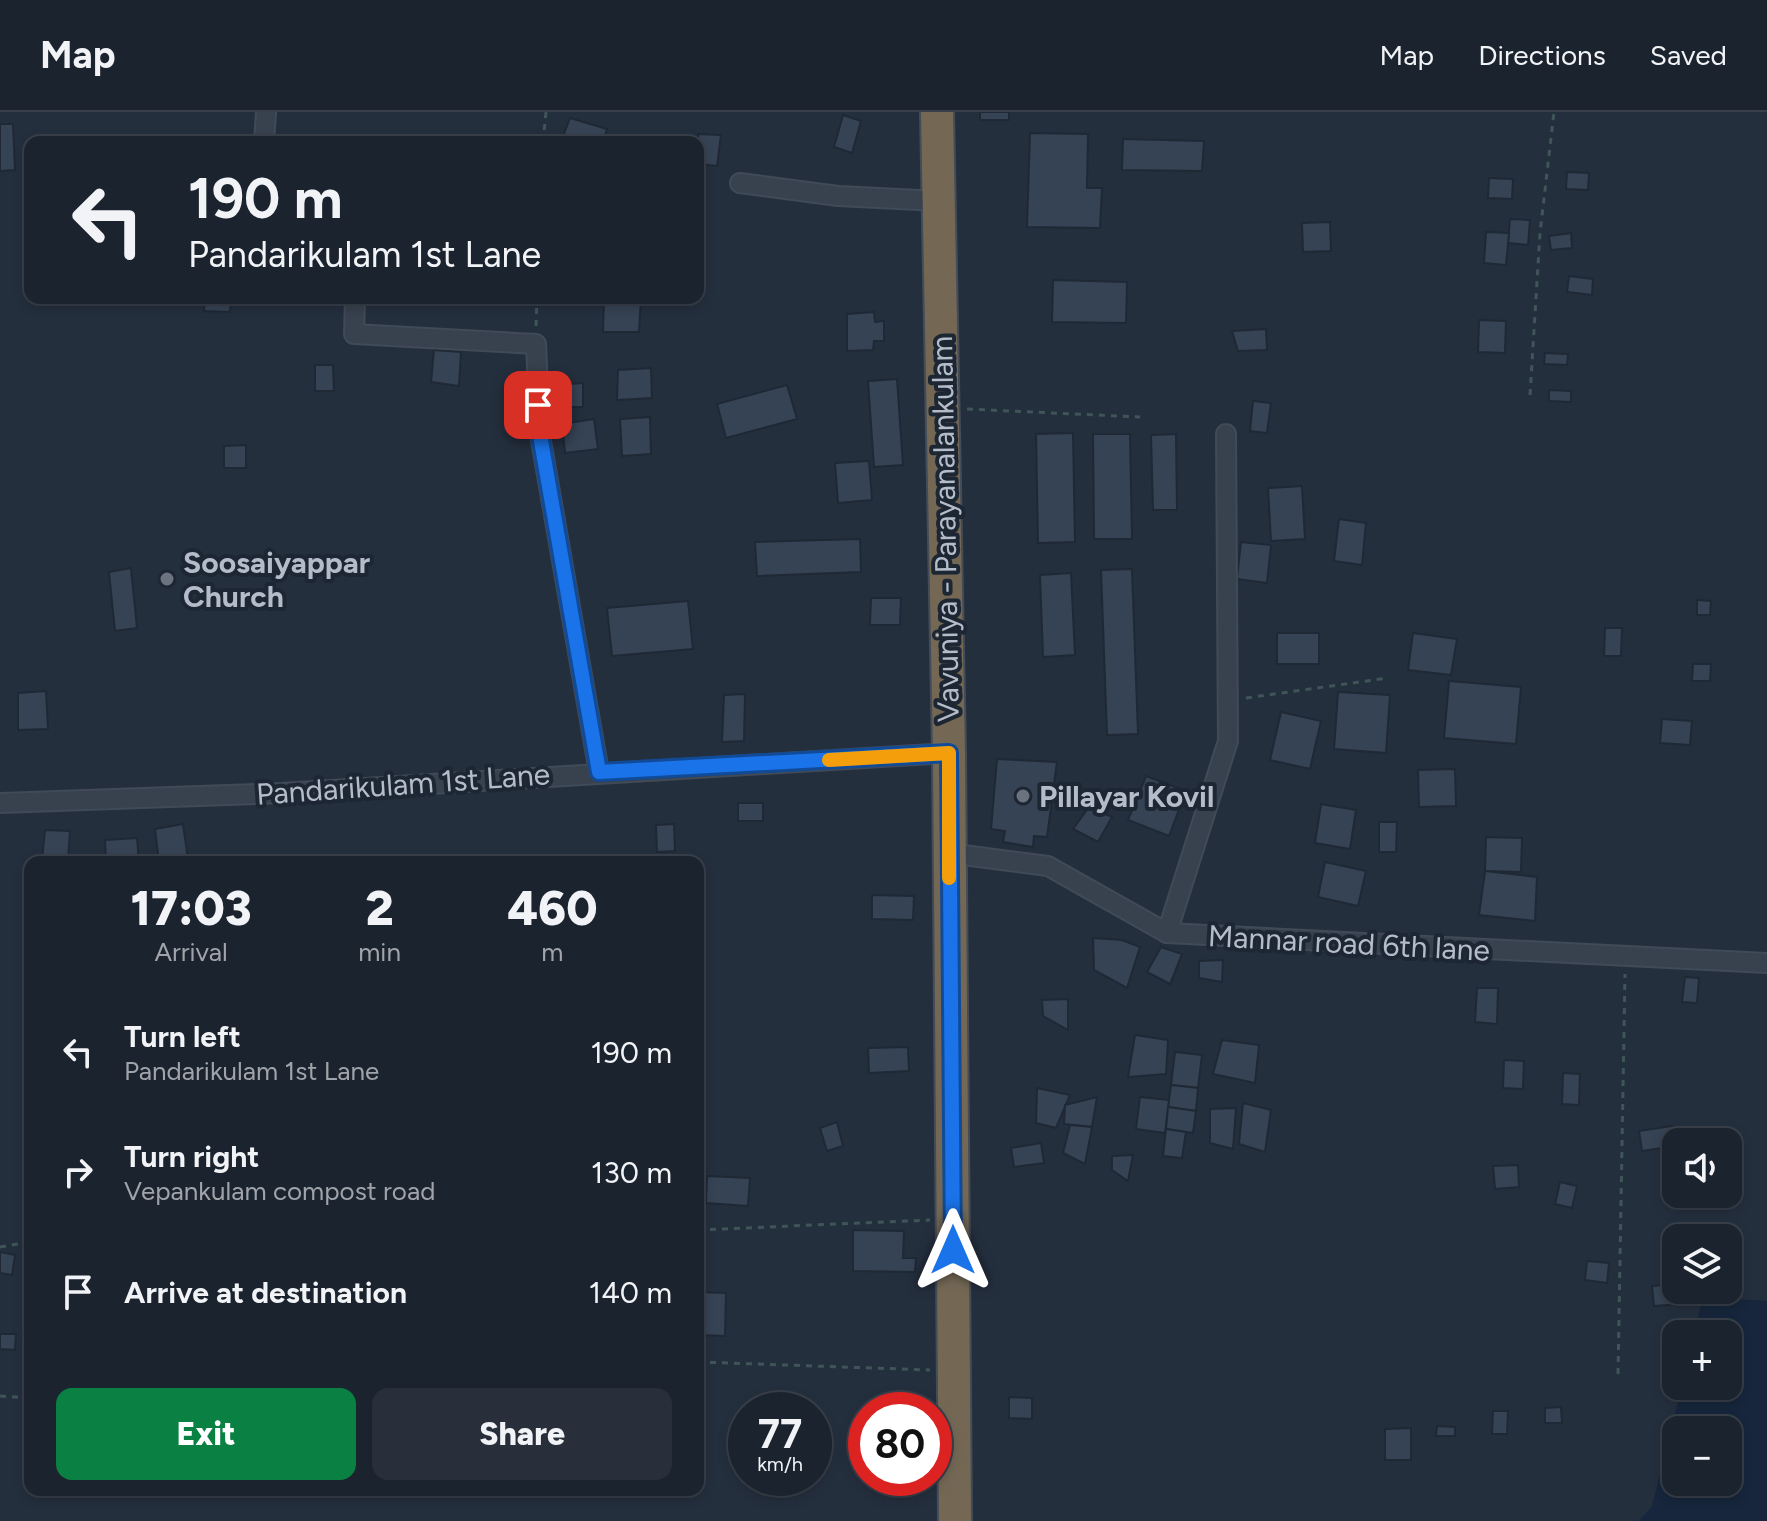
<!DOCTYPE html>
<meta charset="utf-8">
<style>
:root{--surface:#1b232e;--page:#282f3a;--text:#f1f3f6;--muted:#a0a4aa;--line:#39404a;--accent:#0b8043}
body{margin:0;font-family:Figtree,sans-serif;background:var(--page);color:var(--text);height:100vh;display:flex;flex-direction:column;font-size:30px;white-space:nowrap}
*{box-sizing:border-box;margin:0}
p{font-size:26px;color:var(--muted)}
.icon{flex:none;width:44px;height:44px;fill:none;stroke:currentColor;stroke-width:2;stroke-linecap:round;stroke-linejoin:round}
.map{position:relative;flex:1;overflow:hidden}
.sheet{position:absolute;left:24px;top:744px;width:680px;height:640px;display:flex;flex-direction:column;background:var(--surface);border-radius:16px;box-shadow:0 4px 12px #0003,0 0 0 2px var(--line)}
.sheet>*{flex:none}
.banner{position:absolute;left:24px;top:24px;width:680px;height:168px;border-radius:16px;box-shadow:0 4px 12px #0003,0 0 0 2px var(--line);background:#1b232e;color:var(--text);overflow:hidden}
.tools{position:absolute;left:1662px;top:1016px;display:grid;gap:16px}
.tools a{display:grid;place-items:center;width:80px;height:80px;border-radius:16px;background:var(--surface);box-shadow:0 4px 12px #0003,0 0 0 2px var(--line);font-size:40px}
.speed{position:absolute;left:728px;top:1280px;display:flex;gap:16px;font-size:40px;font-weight:700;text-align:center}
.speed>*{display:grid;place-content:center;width:104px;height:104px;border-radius:50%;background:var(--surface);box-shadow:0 4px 12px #0003,0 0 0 2px var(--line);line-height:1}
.speed small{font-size:20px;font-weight:400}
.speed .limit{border:12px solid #d22;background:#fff;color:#111}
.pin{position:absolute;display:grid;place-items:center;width:68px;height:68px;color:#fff;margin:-34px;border-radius:16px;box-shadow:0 4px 12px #0006}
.me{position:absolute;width:88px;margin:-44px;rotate:0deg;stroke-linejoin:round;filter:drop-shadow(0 0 6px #0008)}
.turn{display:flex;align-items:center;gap:28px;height:168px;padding:0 32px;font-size:36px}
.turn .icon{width:104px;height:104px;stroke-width:2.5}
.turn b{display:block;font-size:56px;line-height:68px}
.eta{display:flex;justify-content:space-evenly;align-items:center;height:136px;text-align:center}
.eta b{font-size:48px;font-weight:800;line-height:56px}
.cta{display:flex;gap:16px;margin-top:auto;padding:16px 32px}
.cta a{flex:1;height:92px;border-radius:16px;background:var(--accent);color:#fff;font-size:32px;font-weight:800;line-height:92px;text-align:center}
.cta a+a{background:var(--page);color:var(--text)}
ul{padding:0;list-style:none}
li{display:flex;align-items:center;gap:24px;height:120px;padding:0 32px}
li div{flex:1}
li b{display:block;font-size:30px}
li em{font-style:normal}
header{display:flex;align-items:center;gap:48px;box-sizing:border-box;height:112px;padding:0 40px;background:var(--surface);border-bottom:2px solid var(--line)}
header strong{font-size:38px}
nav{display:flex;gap:44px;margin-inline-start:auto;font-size:28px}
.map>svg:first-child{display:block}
.water{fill:#17263c;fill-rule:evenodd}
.building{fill:#364354;stroke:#1f2835;stroke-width:2}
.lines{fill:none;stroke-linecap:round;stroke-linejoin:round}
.street-casing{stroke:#414a57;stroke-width:22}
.highway-casing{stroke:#434c59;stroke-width:36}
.path{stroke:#3f5557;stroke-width:3;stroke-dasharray:6 6;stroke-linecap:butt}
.street{stroke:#38414e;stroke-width:18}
.highway{stroke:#746855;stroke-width:32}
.route-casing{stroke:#114b97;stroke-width:20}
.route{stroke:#1a73e8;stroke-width:14}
.slow{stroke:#f59e0b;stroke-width:14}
.worship-dot{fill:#6b7280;stroke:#1d2633;stroke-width:3}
.labels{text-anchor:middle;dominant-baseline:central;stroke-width:8;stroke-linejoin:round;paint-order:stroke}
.street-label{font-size:30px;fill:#b4bcc9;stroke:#1d2633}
.poi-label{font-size:30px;font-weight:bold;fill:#b4bcc9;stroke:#1d2633;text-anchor:start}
</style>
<header>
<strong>Map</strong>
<nav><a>Map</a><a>Directions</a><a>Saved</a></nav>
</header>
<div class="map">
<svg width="1767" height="1409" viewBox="0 0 1767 1409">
<rect width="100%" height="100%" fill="#242f3e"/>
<path class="water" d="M1703,1185L1767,1189V1409H1639L1652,1394L1682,1274H1728V1222H1694ZM1728,1318V1370H1676V1318Z"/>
<g class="building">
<rect x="980" y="0" width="29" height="8"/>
<path d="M843,3L861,9L852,41L834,35Z"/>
<path d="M570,6L607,17L603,30H561Z"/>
<path d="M0,12H13L15,58L0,59Z"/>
<path d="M1030,21L1088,22L1087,76H1102L1100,116L1027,115Z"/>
<path d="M698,22L721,23L717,54L698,52Z"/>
<path d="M1123,27L1204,29L1202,59L1122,58Z"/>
<path d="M1567,60L1589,61L1588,78L1566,77Z"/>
<path d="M1489,66L1513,67L1512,87L1488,86Z"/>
<path d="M1510,107L1530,108L1528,133L1508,131Z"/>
<path d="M1330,110L1331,139L1303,140L1302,111Z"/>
<path d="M1486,120L1509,121L1506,153L1484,151Z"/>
<path d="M1571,121L1572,136L1551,138L1549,124Z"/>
<path d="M1569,164L1593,167L1592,183L1567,180Z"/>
<path d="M1053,168L1127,170L1126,211L1052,210Z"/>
<path d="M205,186H231L230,200L204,199Z"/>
<path d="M604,186H641L639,220H603Z"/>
<path d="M874,200L875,210L884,209V229H874L873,238L847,239V202Z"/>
<path d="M1479,208L1506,209L1505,241L1478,240Z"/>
<path d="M1266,217L1267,238L1238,239L1232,219Z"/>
<path d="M434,238L461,240L459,274L431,270Z"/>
<path d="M1545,241L1568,242L1567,253L1544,252Z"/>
<path d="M315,253H333L334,279H315Z"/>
<path d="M651,256L652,286L617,288L618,258Z"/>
<path d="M897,267L903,353L874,355L868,269Z"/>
<path d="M583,271V295H554V273Z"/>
<path d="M787,273L797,307L726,326L717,292Z"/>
<path d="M1549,278L1571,279V290L1549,289Z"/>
<path d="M1253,289L1271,291L1267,321L1250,319Z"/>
<path d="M650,305L651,342L622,344L620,307Z"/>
<path d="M594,307L598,337L565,341L562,312Z"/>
<path d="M1073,321L1075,430L1038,431L1036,322Z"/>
<path d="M1093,322H1130L1132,427H1094Z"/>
<path d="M1176,322L1177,398H1153L1151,323Z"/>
<path d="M246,333V356H224V334Z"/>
<path d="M869,349L872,388L838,391L835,351Z"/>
<path d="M1302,374L1305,427L1271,429L1268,376Z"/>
<path d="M1339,407L1366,411L1362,453L1334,449Z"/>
<path d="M860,427L861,460L757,464L755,430Z"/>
<path d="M1241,430L1271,433L1267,471L1237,467Z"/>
<path d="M131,456L137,516L115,519L109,460Z"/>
<path d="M1132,457L1138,622L1107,623L1101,458Z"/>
<path d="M1071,461L1075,543L1043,545L1040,463Z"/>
<path d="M871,486H901L900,513H870Z"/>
<path d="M1697,488L1711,489L1710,503H1697Z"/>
<path d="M688,489L693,537L612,544L607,496Z"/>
<path d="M1605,516H1622L1621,544H1604Z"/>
<rect x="1277" y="521" width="42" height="31"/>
<path d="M1413,521L1457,527L1451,563L1408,558Z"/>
<path d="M1693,552H1711L1710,569H1692Z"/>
<path d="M1449,569L1521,575L1516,632L1444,626Z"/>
<path d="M46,579L48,617L18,618V581Z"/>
<path d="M1338,580L1390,583L1386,641L1334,637Z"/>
<path d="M745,582L744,629L722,630L724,583Z"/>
<path d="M1281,600L1321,609L1310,657L1270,648Z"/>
<path d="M1662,607L1692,609L1690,633L1660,631Z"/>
<path d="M997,647L1057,650L1047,725L1034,724L1033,735L1003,730L1005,719L991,717Z"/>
<path d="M1455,657L1456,694L1419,695L1418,658Z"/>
<path d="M1146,664L1186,679L1169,724L1128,708Z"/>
<rect x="738" y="691" width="25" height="18"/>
<path d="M1321,692L1356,698L1350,737L1315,731Z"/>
<path d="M1089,695L1112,705L1098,730L1073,717Z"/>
<path d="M1379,710H1397L1396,740H1379Z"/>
<path d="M183,712L188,747L159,750L155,717Z"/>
<path d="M674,712L675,739L657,740L656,713Z"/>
<path d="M45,718L70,719L68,748L42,747Z"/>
<path d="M1486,725L1522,726L1521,760L1485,759Z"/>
<path d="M137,726L139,750H106L105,728Z"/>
<path d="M1325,750L1366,759L1358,794L1318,785Z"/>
<path d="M1485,759L1537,765L1535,809L1479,803Z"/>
<path d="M872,783L914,784L913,808L872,807Z"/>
<path d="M1093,826L1122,828L1140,835L1127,876L1094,858Z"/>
<path d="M1161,835L1182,842L1170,872L1147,860Z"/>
<path d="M1223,848L1222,870L1199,866V849Z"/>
<path d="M1685,865L1699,866L1697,891L1682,890Z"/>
<path d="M1477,876H1498L1497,912L1475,910Z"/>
<path d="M1068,887V918L1043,904L1042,888Z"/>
<path d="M1135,923L1168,928L1166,962L1128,965Z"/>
<path d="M1222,928L1259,933L1255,971L1213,962Z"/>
<path d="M908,935L909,959L869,961L868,936Z"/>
<path d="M1175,940L1202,943L1198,976L1171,973Z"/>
<path d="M1504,948L1524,949L1523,977L1503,976Z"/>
<path d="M1563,961L1580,962L1579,993L1562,992Z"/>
<path d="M1171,973L1198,976L1196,999L1168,995Z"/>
<path d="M1037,976L1070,983L1056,1016L1036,1011Z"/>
<path d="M1097,985L1092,1015L1064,1012L1065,993Z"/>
<path d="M1140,985L1169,988L1165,1021L1136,1017Z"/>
<path d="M1243,991L1271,998L1265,1040L1239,1032Z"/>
<path d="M1168,995L1196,999L1193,1021L1166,1017Z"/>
<path d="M1236,996L1233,1037L1210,1031V997Z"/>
<path d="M837,1010L843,1034L827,1039L820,1016Z"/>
<path d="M1070,1013L1092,1015L1085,1052L1063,1041Z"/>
<path d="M1672,1014L1675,1034L1642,1039L1639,1019Z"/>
<path d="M1166,1017L1186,1020L1182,1046L1163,1044Z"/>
<path d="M1041,1031L1044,1051L1014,1055L1011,1036Z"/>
<path d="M1133,1043L1128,1069L1112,1058V1044Z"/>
<path d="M1518,1053L1519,1075L1495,1077L1493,1054Z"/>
<path d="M707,1064L750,1066L748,1094L706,1091Z"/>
<path d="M1560,1070L1577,1074L1572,1096L1555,1092Z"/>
<path d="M853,1118L904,1119L903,1146H916L915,1160L853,1159Z"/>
<path d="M0,1140L15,1143L12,1163L0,1161Z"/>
<path d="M1587,1149L1609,1151L1607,1171L1585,1168Z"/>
<path d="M1676,1172V1178H1680L1682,1192L1654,1194L1652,1174Z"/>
<path d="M698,1180L726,1181L725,1224L698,1223Z"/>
<path d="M0,1222H16L15,1238L0,1237Z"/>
<path d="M1009,1285L1032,1286V1307L1009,1306Z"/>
<path d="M1561,1295L1562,1311H1545V1296Z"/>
<path d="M1493,1299H1508L1507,1322H1492Z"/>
<path d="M1437,1314L1455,1315V1324H1436Z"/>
<path d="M1411,1316V1348H1385V1317Z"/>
</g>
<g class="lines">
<g class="street-casing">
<g id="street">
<path d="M264,30L266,0"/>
<path d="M740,71L838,84L939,89"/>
<path d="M355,186L354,222L536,232L540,323L599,660"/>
<path d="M0,691L282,681L949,641"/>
<path d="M948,741L1048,754L1167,821L1767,851"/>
<path d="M1167,821L1228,629L1226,322"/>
</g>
</g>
<g class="highway-casing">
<path id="highway" d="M937,0L949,641L955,1409"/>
</g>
<g class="path">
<path d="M543,30L546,0"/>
<path d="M536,214L537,186"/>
<path d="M1530,283L1540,121L1554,0"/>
<path d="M967,297L1140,305"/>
<path d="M1246,586L1388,566"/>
<path d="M698,1118L930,1108"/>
<path d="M0,1135L30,1130"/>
<path d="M698,1250L930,1258"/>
<path d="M1618,1262L1625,862"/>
<path d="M0,1284L30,1286"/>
</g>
<use href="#street" class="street"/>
<use href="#highway" class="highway"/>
</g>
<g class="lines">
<g class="route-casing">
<path id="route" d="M538,293L540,323L599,660L949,641L953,1138"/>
</g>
<use href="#route" class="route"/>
<path class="slow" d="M829,648L949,641V766"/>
</g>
<g class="worship-dot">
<circle cx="167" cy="467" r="8"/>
<circle cx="1023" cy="684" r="8"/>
</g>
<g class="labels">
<g class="street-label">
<text transform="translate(945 417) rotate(-91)">Vavuniya - Parayanalankulam</text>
<text transform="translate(403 672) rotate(-4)">Pandarikulam 1st Lane</text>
<text transform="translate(1349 831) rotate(3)">Mannar road 6th lane</text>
</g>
<g class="poi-label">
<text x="183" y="450">Soosaiyappar<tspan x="183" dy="34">Church</tspan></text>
<text x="1039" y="684">Pillayar Kovil</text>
</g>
</g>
</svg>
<div class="tools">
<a><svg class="icon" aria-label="sound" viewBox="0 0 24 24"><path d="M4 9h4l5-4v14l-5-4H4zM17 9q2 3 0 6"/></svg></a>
<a><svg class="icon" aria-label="layers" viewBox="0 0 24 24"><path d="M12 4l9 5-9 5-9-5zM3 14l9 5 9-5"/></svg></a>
<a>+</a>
<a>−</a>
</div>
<div class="speed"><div>77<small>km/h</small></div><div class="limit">80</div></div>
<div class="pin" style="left:538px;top:293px;background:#d93025"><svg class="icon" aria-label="arrive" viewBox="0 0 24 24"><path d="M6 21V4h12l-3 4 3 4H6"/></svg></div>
<svg class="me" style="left:953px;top:1138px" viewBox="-20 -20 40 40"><path d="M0-17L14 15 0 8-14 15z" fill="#1a73e8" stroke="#fff" stroke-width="4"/></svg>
<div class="banner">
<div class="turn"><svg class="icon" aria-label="left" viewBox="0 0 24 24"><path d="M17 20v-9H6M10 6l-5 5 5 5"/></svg><div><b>190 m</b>Pandarikulam 1st Lane</div></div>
</div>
<section class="sheet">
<div class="eta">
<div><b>17:03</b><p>Arrival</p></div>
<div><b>2</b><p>min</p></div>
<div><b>460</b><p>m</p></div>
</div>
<ul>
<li><svg class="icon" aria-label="left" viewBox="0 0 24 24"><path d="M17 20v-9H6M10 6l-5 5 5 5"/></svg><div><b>Turn left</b><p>Pandarikulam 1st Lane</p></div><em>190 m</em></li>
<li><svg class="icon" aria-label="right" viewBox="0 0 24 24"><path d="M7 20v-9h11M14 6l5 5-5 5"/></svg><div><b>Turn right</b><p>Vepankulam compost road</p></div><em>130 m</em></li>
<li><svg class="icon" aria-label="arrive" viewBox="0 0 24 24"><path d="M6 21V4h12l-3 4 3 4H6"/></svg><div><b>Arrive at destination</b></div><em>140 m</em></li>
</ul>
<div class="cta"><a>Exit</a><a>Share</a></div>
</section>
</div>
